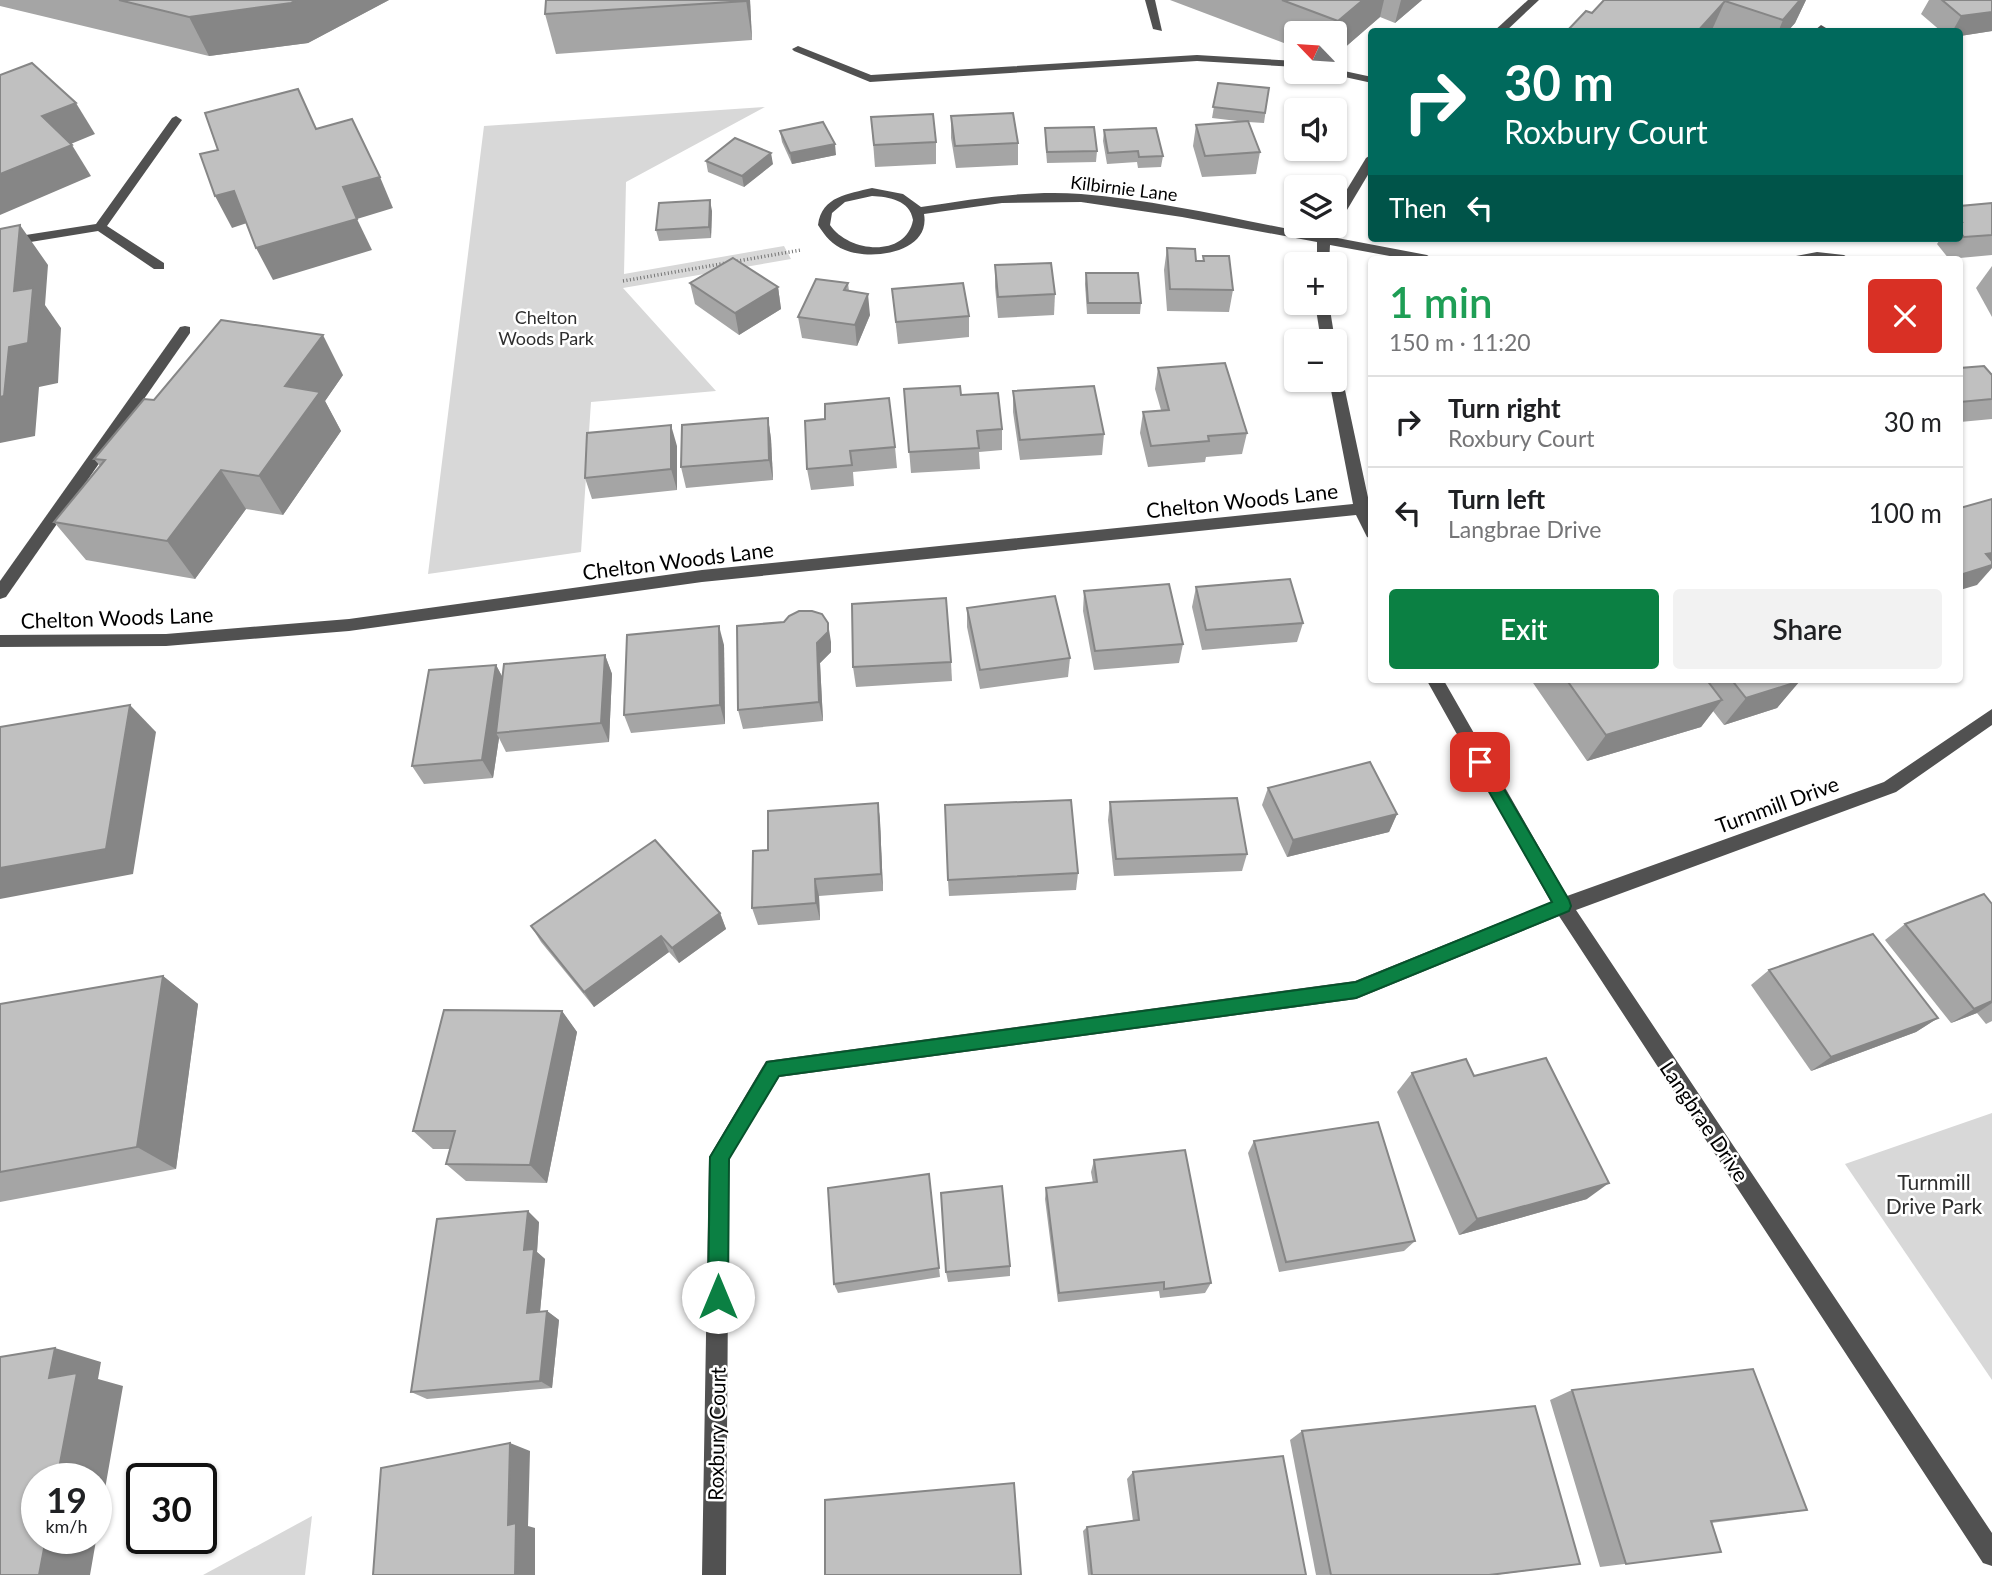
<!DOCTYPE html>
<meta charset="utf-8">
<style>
:root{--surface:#fff;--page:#f2f2f2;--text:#202124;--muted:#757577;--line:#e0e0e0;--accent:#0b8043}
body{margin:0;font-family:Lato,sans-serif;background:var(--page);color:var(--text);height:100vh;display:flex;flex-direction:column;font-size:26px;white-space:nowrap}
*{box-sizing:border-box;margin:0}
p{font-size:23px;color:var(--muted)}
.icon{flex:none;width:38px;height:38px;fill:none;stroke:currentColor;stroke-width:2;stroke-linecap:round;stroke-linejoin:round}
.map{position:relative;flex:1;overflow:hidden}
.panel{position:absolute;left:1368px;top:256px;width:595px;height:427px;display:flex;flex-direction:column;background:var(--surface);border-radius:7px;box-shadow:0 2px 5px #0004}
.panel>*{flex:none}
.banner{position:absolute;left:1368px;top:28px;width:595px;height:214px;border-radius:7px;box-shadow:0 2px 5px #0004;background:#00695c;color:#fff;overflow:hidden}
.needle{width:46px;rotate:295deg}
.fabs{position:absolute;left:1284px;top:21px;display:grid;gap:14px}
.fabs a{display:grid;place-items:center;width:63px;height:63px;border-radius:7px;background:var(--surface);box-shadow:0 2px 5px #0004;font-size:35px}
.speed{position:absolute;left:21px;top:1463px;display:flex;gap:14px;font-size:35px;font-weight:700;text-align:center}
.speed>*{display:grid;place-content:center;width:91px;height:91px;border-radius:50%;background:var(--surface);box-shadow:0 2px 5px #0004;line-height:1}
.speed small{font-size:18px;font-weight:400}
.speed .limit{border:4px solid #111;border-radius:10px;background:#fff;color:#111}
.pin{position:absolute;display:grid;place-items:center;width:60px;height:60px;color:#fff;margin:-30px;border-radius:14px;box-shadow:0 4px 10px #0006}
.me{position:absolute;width:77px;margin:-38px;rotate:0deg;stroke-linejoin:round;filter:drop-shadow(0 0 5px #0008)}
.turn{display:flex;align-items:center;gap:24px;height:147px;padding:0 21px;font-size:32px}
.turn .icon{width:91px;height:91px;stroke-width:2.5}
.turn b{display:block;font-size:49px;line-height:60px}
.then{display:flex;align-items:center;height:66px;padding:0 21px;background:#0003;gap:14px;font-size:26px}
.round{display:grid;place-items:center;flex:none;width:74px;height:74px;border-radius:7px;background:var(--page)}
.headline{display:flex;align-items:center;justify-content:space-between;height:119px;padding:0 21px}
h1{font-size:42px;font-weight:600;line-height:52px;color:#1e9e55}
.button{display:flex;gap:14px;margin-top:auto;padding:14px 21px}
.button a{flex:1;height:80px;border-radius:7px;background:var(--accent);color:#fff;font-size:28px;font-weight:600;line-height:80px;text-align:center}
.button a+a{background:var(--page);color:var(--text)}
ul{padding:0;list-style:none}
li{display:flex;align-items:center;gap:21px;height:91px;padding:0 21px;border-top:2px solid var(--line)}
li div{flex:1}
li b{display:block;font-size:26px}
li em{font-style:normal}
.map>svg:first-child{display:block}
.green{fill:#d8d8d8}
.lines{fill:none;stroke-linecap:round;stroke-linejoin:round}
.path{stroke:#737373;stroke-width:3.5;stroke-dasharray:1 2.5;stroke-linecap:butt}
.minor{fill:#515151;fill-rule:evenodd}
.wall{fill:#a5a5a5}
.shaded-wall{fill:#868686}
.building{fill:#c0c0c0;stroke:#868686;stroke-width:2}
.route{fill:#0b8043;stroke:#07532c;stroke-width:2}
.labels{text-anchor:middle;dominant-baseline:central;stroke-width:5;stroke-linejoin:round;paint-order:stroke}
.far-street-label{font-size:18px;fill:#000;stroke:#fff}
.far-park-label{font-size:18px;fill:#2f2f2f;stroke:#fff}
.street-label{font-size:21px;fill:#000;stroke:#fff}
.park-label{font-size:21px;fill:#2f2f2f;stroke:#fff}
</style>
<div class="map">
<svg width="1992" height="1575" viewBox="0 0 1992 1575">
<rect width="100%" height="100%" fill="#fff"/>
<g class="green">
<path d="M765,107L626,182L624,274L784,246L791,259L623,288L716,391L591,402L581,552L428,574L484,126Z"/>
<path d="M1992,1113V1380L1845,1164Z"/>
<path d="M312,1516L305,1575H203Z"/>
</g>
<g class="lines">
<path class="path" d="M623,281L801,250"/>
<g class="minor">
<path d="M1145,0H1155L1162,31L1153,29Z"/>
<path d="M1528,0H1539L1505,32H1493Z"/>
<path d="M1821,25L1826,28L1824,32H1813Z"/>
<path d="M798,46L871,75L1197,55L1297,61V67L1197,61L870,82L794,51L792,49Z"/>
<path d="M1335,69L1372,77V83L1331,74L1329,72H1335Z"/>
<path d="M176,116L182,120L107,226L164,263V269H154L98,231L0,247V239L96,224L172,118Z"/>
<path d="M1372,154V168L1341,220L1335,224V209L1366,158Z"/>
<path d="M872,188L903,194L921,207C974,199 1027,190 1081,194C1159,200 1243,221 1320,235L1325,228L1329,227L1335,231L1332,237L1427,255L1433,259H1406L1330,245L1329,264H1317V242L1182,217L1081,202L1002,203L924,214C931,253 871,261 845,250C832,245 825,236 818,225C822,196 848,194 872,188ZM872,196C889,197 910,200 913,220C906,258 849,253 830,225L832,213L845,202Z"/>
<path d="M1817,252L1844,255L1850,259H1795L1796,256Z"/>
<path d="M1315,303H1329L1335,341H1321Z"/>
<path d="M185,326L190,327V333L6,597L0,599V581L180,327Z"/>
<path d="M1335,371L1342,376L1372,516V539L1367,537L1356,515L702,582L349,631L166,646L0,647V635L166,634L349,619L702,570L1353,504L1329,380H1335Z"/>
<path d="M1426,679H1443L1567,896L1884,782L1992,709V725L1896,792L1576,910L1992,1533V1566L1983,1563L1559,916L1356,999L779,1077L729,1159L726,1575H702L709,1157L766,1061L1355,981L1551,902Z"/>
</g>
</g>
<g class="wall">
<path d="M0,0H389L308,43L209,56L0,6Z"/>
<path d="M546,0H750L752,40L556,54L545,14Z"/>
<path d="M1170,0H1422L1395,23L1380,17L1335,56V33H1297V48Z"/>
<path d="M1604,0H1806L1795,23L1787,32H1566L1592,13Z"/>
<path d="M1929,0H1992V31L1960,36V32H1942L1921,14Z"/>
<path d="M1218,83L1269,88L1264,123L1248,122L1260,152L1256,174L1202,177L1193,146L1196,125L1246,122L1212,118Z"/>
<path d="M951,116L1018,143V165L956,168L951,138Z"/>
<path d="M871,117L936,142V164L875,167Z"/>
<path d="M1045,128L1097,151L1096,162L1047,163L1045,139Z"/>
<path d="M1104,130L1163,156L1161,167L1138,168L1137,162L1107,164L1103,141Z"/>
<path d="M780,131L836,155L792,164L782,142Z"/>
<path d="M706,161L773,164L744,187L708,172Z"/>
<path d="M1992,203V255L1949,259L1937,244L1941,238H1960V206Z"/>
<path d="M712,211L711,238L659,241L656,230Z"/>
<path d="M1614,238H1645L1643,242Z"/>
<path d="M1167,248L1196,261H1203V256L1233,290L1229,312L1167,311L1164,270Z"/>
<path d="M995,265L1055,294L1054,315L998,318L995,287Z"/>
<path d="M1992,266V317L1976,288Z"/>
<path d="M1086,273L1141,303L1140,314H1087L1085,284Z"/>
<path d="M690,283L778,287L781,309L739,335L695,304Z"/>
<path d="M848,283L849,291L870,315L857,346L802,338L798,317Z"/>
<path d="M892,289L969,316V337L898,344Z"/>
<path d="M1158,368L1247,433L1242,454L1206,457L1205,462L1148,467L1140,433L1143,412L1161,410L1155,389Z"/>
<path d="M1960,368L1991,374L1992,373V419L1960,422Z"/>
<path d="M343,375L325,401L341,431L283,515L246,509L195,579L86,560L54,522L100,466L94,459L154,400Z"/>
<path d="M904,389L961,395L1002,429V450L979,452L980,469L911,473Z"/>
<path d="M1013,391L1104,434L1102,455L1020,460L1013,412Z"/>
<path d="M768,418L771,439L773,480L686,488L681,467Z"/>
<path d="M805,421L895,447L897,468L853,472L854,486L811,490L807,469Z"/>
<path d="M677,446V490L592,499L585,478Z"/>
<path d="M1196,587L1303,623L1297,642L1202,650L1192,607Z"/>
<path d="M1084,591L1183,644L1179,663L1094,670L1083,611Z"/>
<path d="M967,608L1070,658L1068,677L980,689L967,627Z"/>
<path d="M831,642V652L820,663L823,721L743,729L738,710Z"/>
<path d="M724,645L725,724L631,733L624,715Z"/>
<path d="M605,655L612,674L609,742L506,752L499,738L493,778L424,784L412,766L496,665L503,678Z"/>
<path d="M951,662L952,681L856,687L853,667Z"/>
<path d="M1532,679H1803L1800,680L1777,708L1724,725L1713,711L1701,727L1587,761L1531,680Z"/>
<path d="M1268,788L1397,814L1389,832L1287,857L1262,805Z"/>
<path d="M1110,802L1247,854L1242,871L1114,876L1108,820Z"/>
<path d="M878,803L880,821L883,891L819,896L820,920L758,925L752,908L768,850Z"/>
<path d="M1078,873L1076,890L949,896L948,880Z"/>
<path d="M1992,904V1021L1986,1024L1977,1013L1951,1023L1885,940L1905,924Z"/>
<path d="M720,913L726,929L679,963L669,952L594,1007L541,942L531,926Z"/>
<path d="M1769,970L1938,1018L1916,1032L1811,1071L1751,985Z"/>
<path d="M163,976L198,1004L176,1169L0,1202V1004Z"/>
<path d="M562,1011L577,1032L547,1183L466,1181L446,1164L450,1149H433L413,1131Z"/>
<path d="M1412,1073L1474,1076L1587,1199L1459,1235L1397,1092Z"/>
<path d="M1254,1141L1415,1241L1404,1251L1279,1272L1248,1153Z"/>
<path d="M1094,1160L1211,1283L1205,1293L1160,1298L1159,1291L1058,1302L1045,1199L1046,1188L1093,1183L1091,1172Z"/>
<path d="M929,1174L940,1277L838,1293L834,1284Z"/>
<path d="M539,1222L537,1252L545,1259L540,1312L547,1311L559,1320L552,1388L427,1399L411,1392Z"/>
<path d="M1010,1266V1276L948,1282L946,1272Z"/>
<path d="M1572,1390L1807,1510L1774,1515L1711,1523L1721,1552L1600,1567L1550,1400Z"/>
<path d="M1302,1431L1580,1564L1494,1575H1316L1290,1440Z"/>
<path d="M1133,1472L1306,1575H1088L1083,1531L1087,1527L1133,1521L1127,1479Z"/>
</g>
<g class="shaded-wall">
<path d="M297,0H389L308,43L209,56L189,17Z"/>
<path d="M746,0H750L752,40Z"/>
<path d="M1363,0H1384L1380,17L1335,56V34L1338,21Z"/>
<path d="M1401,0H1422L1395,23Z"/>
<path d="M1800,0H1806L1795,23L1787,32H1778L1783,20Z"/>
<path d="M1725,1L1711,32H1697Z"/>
<path d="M1992,12V31L1960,36V32H1952L1961,16Z"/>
<path d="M76,103L95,134L61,148L42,116Z"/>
<path d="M835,144L836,155L792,164L790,153Z"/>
<path d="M72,145L91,176L0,215V174Z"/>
<path d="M771,153L773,164L744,187L742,176Z"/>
<path d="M380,177L393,208L357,219L343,187Z"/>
<path d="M234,191L250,222L232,228L215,196Z"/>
<path d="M710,200L712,211L711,238L709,227Z"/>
<path d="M357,219L372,250L273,280L256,248Z"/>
<path d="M20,225L48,265L45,305L61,328L58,383L39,387L35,436L0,443V397L14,291Z"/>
<path d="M778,287L781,309L739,335L735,313Z"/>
<path d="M868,294L870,315L857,346L855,325Z"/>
<path d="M323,335L343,375L325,401L341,431L283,515L259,476L285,386Z"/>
<path d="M768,418L771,439L773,480L769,460Z"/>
<path d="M671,425L677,446V490L671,469Z"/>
<path d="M221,470L246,509L195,579L167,541Z"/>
<path d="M1992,553V568L1977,585L1960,590V575L1986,554Z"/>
<path d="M828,623L831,642V652L820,663L823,721L819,702L817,643Z"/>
<path d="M719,626L724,645L725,724L720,705Z"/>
<path d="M605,655L612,674L609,742L601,723Z"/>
<path d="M496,665L506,684L496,733L499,738L493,778L482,760Z"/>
<path d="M1800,681L1777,708L1724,725L1746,698Z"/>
<path d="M1722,700L1701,727L1587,761L1606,735Z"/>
<path d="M130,705L156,732L133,874L0,899V868Z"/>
<path d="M878,803L880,821L883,891L881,874Z"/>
<path d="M1397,814L1389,832L1287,857L1293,840Z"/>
<path d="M815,879L819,896L820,920L816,903Z"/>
<path d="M720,913L726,929L679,963L672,948Z"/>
<path d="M661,936L669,952L594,1007L584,992Z"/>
<path d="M163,976L198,1004L176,1169L137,1147Z"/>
<path d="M1992,1001V1003L1977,1013L1951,1023L1974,1009Z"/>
<path d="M562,1011L577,1032L547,1183L530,1165Z"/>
<path d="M1938,1018L1916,1032L1811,1071L1831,1057Z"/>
<path d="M1609,1183L1587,1199L1459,1235L1477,1219Z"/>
<path d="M528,1211L539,1222L537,1252L545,1259L539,1322L527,1313L524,1250Z"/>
<path d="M547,1311L559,1320L552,1388L540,1381Z"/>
<path d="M55,1348L101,1362L98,1379L123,1386L90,1575H39L46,1538H96V1479H57L49,1378Z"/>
<path d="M510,1443L530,1451L528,1526L535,1528V1575H515L508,1525Z"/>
</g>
<g class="building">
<path d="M119,0H297L291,3L189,17Z"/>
<path d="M546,0H746V1L545,14Z"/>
<path d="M1282,0H1363L1338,21Z"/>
<path d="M1604,0H1800L1783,20L1725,1L1697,32H1566L1586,11L1592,13Z"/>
<path d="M1942,0H1992V12L1961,16Z"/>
<path d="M32,63L76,103L42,116L72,145L0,174V75Z"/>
<path d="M1218,83L1269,88L1265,113L1213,107Z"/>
<path d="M298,89L316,129L352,119L380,177L343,187L357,219L256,248L234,191L215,196L200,154L218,150L205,113Z"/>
<path d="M1013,113L1018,143L955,146L951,116Z"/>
<path d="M933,114L936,142L874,145L871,117Z"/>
<path d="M1248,121L1260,152L1205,156L1196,125Z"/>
<path d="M823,122L835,144L790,153L780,131Z"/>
<path d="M1094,127L1097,151L1047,152L1045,128Z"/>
<path d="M1156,128L1163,156L1139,157L1138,151L1108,153L1104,130Z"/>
<path d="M735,138L771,153L742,176L706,161Z"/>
<path d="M710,200L709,227L656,230L659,203Z"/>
<path d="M1992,203V235L1964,237L1960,232V222H1962L1960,219V206Z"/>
<path d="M20,225L14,291L33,288L28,343L9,347L4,396L0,397V229Z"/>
<path d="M1167,248L1195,249L1196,261H1204L1203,256H1229L1233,290L1170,289Z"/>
<path d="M733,258L778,287L735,313L690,283Z"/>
<path d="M1051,263L1055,294L998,297L995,265Z"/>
<path d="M1086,273H1138L1141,303H1088Z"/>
<path d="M816,279L848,283L844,290L868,294L855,325L798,317Z"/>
<path d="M963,283L969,316L896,322L892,289Z"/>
<path d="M221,320L323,335L285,386L320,392L259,476L221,470L167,541L54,522L105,460L94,459L144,399L154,400Z"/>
<path d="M1225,363L1247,433L1208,436L1209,441L1151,446L1143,412L1169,410L1158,368Z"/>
<path d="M1984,366L1992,375V399L1960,402V368Z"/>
<path d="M960,386L961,395L998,393L1002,429L977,431L979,448L909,452L904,389Z"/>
<path d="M1094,386L1104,434L1020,440L1013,391Z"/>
<path d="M889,398L895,447L850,451L852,465L807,469L805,421L825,419V404Z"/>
<path d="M768,418L769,460L681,467L682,425Z"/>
<path d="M671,425V469L585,478L587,433Z"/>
<path d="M1992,499V553L1986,554L1992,561V565L1960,575V508Z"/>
<path d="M1290,579L1303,623L1206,630L1196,587Z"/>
<path d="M1169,584L1183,644L1095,651L1084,591Z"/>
<path d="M1055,596L1070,658L980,670L967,608Z"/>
<path d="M946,598L951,662L853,667L852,604Z"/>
<path d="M799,611H812L822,614L828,623V632L817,643L819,702L738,710L737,626L784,622L789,616Z"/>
<path d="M719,626L720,705L624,715L627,635Z"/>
<path d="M605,655L601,723L496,733L504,664Z"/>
<path d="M496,665L482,760L412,766L429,670Z"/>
<path d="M1566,679H1706L1722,700L1606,735Z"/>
<path d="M1731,679H1799L1800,681L1746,698Z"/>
<path d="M130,705L106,849L0,868V727Z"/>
<path d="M1370,762L1397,814L1293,840L1268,788Z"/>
<path d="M1237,798L1247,854L1116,859L1110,802Z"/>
<path d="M1071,800L1078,873L948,880L945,805Z"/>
<path d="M878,803L881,874L815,879L816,903L752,908L753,851L768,850V811Z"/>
<path d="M655,840L720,913L672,948L661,936L584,992L531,926Z"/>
<path d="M1984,894L1992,904V1001L1974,1009L1905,924Z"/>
<path d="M1873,934L1938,1018L1831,1057L1769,970Z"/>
<path d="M163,976L137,1147L0,1172V1004Z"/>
<path d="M444,1010L562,1011L530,1165L446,1164L455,1131H413Z"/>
<path d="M1546,1058L1609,1183L1477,1219L1412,1073L1466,1059L1474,1076Z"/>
<path d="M1378,1122L1415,1241L1286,1262L1254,1141Z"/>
<path d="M1185,1150L1211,1283L1164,1289V1282L1059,1293L1046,1188L1097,1182L1094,1160Z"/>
<path d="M929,1174L939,1268L834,1284L828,1188Z"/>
<path d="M1002,1186L1010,1266L946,1272L941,1193Z"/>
<path d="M528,1211L524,1250L534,1249L527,1313L547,1311L540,1381L411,1392L437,1219Z"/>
<path d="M55,1348L49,1378L77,1373L57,1479H37V1538H46L39,1575H0V1357Z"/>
<path d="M1753,1369L1807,1510L1711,1521L1721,1552L1626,1564L1572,1390Z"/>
<path d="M1535,1406L1580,1564L1489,1575H1331L1302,1431Z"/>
<path d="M510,1443L508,1525L516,1523L515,1575H373L381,1468Z"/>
<path d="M1283,1456L1306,1575H1092L1087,1527L1139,1520L1133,1472Z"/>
<path d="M1014,1483L1021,1575H825V1500Z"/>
</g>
<path class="route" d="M1480,755L1485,757L1569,900L1571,906L1569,911L1356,998L779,1076L729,1159L728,1297L725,1304L718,1307L711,1304L708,1297L710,1157L767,1062L1356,982L1552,902L1472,762Z"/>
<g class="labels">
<g class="far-street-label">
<text transform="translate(1124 188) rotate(7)">Kilbirnie Lane</text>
</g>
<g class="far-park-label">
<text x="546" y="317">Chelton<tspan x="546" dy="21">Woods Park</tspan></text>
</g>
<g class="street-label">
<text transform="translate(1242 500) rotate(-6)">Chelton Woods Lane</text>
<text transform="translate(678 560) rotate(-7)">Chelton Woods Lane</text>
<text transform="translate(117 617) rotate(-2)">Chelton Woods Lane</text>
<text transform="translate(1777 804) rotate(-20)">Turnmill Drive</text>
<text transform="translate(1705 1121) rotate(56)">Langbrae Drive</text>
<text transform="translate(716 1434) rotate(-89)">Roxbury Court</text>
</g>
<g class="park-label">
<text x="1934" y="1181">Turnmill<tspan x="1934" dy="24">Drive Park</tspan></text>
</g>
</g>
</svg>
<div class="fabs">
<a><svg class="needle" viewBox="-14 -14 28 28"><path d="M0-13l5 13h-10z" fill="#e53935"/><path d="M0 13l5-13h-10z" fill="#757577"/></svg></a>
<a><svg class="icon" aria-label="sound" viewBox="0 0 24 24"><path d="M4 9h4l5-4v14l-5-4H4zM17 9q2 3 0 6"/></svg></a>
<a><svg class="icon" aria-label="layers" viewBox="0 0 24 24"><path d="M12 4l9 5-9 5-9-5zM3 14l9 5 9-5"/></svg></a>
<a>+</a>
<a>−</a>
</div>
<div class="speed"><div>19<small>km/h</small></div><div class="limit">30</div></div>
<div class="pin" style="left:1480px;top:762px;background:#d93025"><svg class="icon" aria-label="arrive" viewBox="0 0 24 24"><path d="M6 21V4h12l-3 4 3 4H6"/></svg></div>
<svg class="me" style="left:718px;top:1297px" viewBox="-20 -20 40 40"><circle r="19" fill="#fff"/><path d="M0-13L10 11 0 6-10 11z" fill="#0b8043"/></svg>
<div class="banner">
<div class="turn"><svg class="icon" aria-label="right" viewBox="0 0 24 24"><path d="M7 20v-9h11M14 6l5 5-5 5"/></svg><div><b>30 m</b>Roxbury Court</div></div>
<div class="then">Then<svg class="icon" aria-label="left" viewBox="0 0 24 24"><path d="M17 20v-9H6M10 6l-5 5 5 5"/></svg></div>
</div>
<section class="panel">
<div class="headline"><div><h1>1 min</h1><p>150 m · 11:20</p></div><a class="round" style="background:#d93025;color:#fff"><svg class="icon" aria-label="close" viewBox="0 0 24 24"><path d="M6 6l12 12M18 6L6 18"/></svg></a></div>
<ul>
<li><svg class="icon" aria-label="right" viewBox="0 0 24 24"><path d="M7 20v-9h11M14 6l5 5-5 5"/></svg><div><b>Turn right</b><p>Roxbury Court</p></div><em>30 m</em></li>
<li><svg class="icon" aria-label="left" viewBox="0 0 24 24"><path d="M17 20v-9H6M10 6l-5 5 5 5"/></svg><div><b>Turn left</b><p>Langbrae Drive</p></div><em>100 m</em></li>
</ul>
<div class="button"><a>Exit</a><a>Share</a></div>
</section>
</div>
